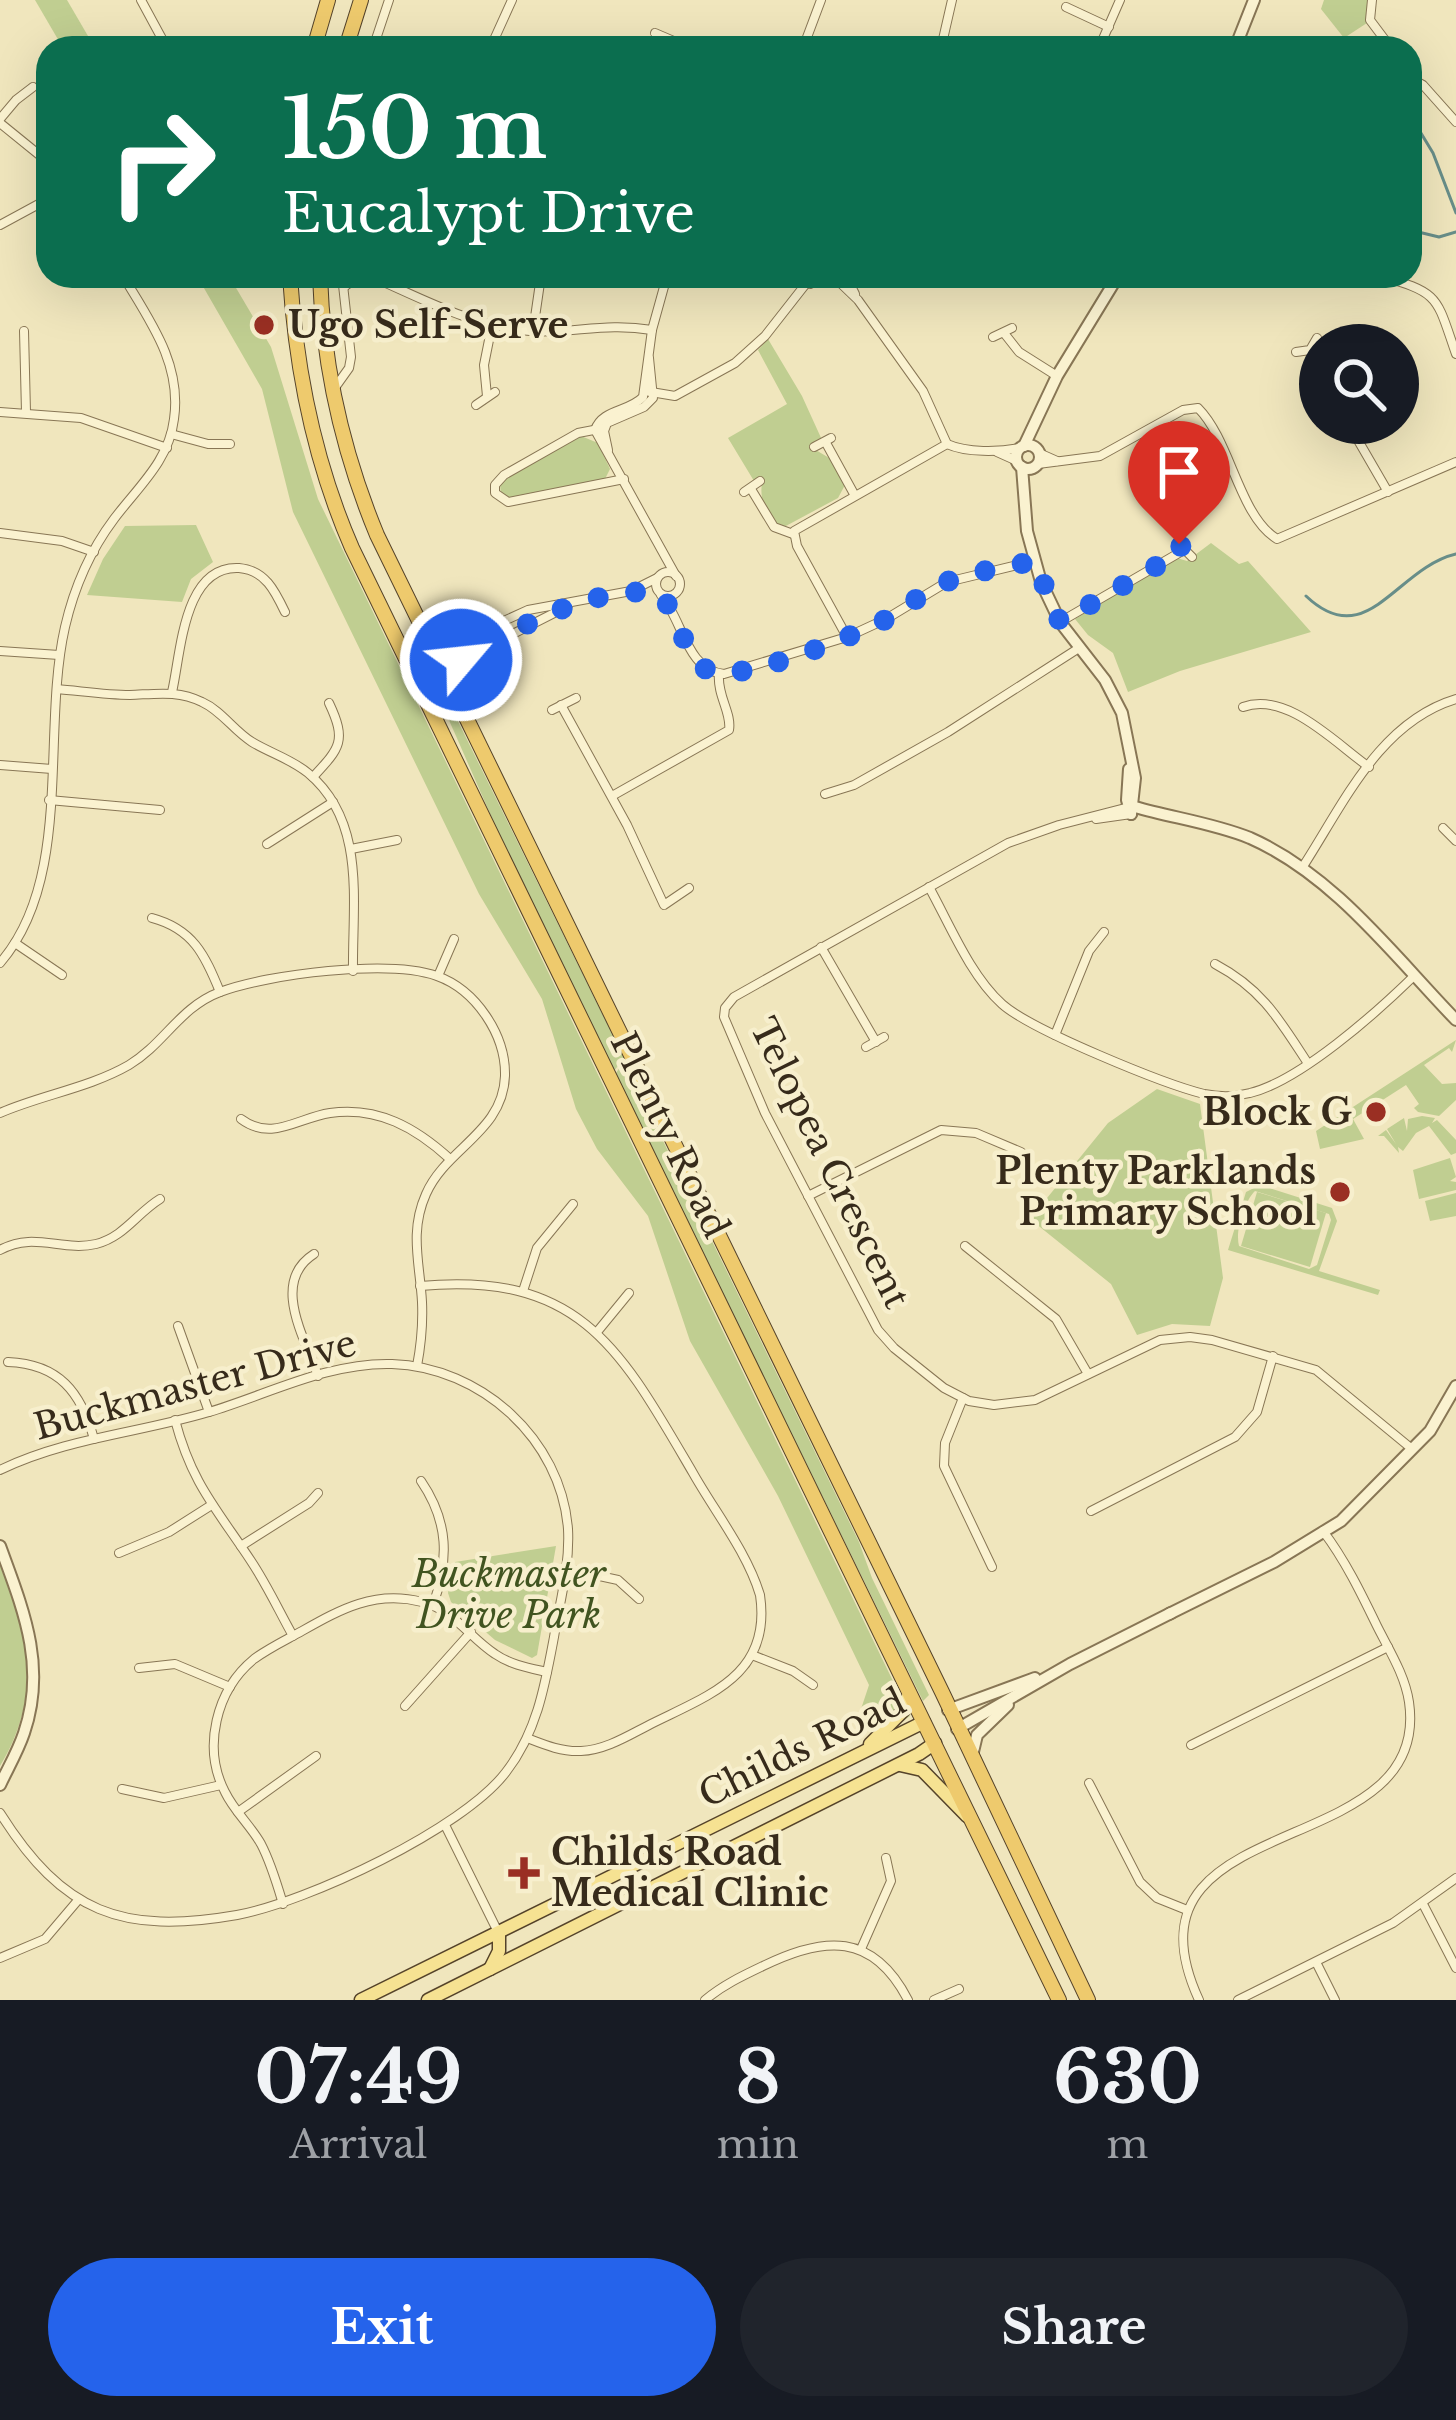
<!DOCTYPE html>
<style>
:root{--surface:#171b24;--page:#20242c;--text:#f1f3f6;--muted:#9ea1a6;--accent:#2563eb}
body{margin:0;font-family:"Libre Baskerville",serif;background:var(--page);color:var(--text);height:100vh;display:flex;flex-direction:column;font-size:45px;white-space:nowrap}
*{box-sizing:border-box;margin:0}
p{font-size:39px;color:var(--muted)}
.icon{flex:none;width:66px;height:66px;fill:none;stroke:currentColor;stroke-width:2;stroke-linecap:round;stroke-linejoin:round}
.map{position:relative;height:2000px;overflow:hidden}
.details{display:flex;flex-direction:column;background:var(--surface);flex:1}
.details>*{flex:none}
.hud{position:absolute;left:36px;top:36px;width:1386px;height:252px;border-radius:36px;box-shadow:0 12px 48px #0002;background:#0b6e4f;color:#fff;overflow:hidden}
.tools{position:absolute;left:1299px;top:324px;display:grid;gap:24px}
.tools a{display:grid;place-items:center;width:120px;height:120px;border-radius:50%;background:var(--surface);box-shadow:0 12px 48px #0002;font-size:60px}
.pin{position:absolute;display:grid;place-items:center;width:102px;height:102px;color:#fff;margin:-123px -51px;border-radius:50% 50% 50% 0;rotate:-45deg;box-shadow:0 0 12px #0007}
.pin .icon{rotate:45deg}
.me{position:absolute;width:132px;margin:-66px;rotate:62deg;stroke-linejoin:round;filter:drop-shadow(0 0 9px #0008)}
.turn{display:flex;align-items:center;gap:42px;height:252px;padding:0 48px;font-size:54px}
.turn .icon{width:156px;height:156px;stroke-width:2.5}
.turn b{display:block;font-size:84px;line-height:102px}
.eta{display:flex;justify-content:space-evenly;align-items:center;height:204px;text-align:center}
.eta b{font-size:72px;font-weight:700;line-height:84px}
.cta{display:flex;gap:24px;margin-top:auto;padding:24px 48px}
.cta a{flex:1;height:138px;border-radius:72px;background:var(--accent);color:#fff;font-size:48px;font-weight:700;line-height:138px;text-align:center}
.cta a+a{background:var(--page);color:var(--text)}
.map>svg:first-child{display:block}
.green{fill:#c0ce91;fill-rule:evenodd}
.lines{fill:none;stroke-linecap:round;stroke-linejoin:round}
.stream{stroke:#688e89;stroke-width:3}
.minor-casing{stroke:#887655;stroke-width:10}
.tertiary-casing{stroke:#887655;stroke-width:14}
.primary-casing{stroke:#55432a;stroke-width:15}
.trunk-casing{stroke:#55432a;stroke-width:16}
.minor{stroke:#faf2d0;stroke-width:8}
.tertiary{stroke:#faf2d0;stroke-width:10}
.primary{stroke:#f6e292;stroke-width:12}
.trunk{stroke:#eeca6d;stroke-width:14}
.route{stroke:#2563eb;stroke-width:21;stroke-dasharray:0 37.8}
.poi-dot{fill:#9a2f23;stroke:#f7efcd;stroke-width:4.5}
.labels{text-anchor:middle;dominant-baseline:central;stroke-width:9;stroke-linejoin:round;paint-order:stroke}
.poi-label{font-size:36px;font-weight:bold;fill:#372b1b;stroke:#f7efcd;text-anchor:start}
.street-label{font-size:36px;fill:#372b1b;stroke:#f7efcd}
.park-label{font-size:36px;font-style:italic;fill:#415420;stroke:#f7efcd}
</style>
<div class="map">
<svg width="1456" height="2000" viewBox="0 0 1456 2000">
<rect width="100%" height="100%" fill="#f0e6bd"/>
<g class="green">
<path d="M35,0H67L95,48H63Z"/>
<path d="M1324,0H1369L1367,23L1344,38L1321,9Z"/>
<path d="M197,276H229L271,347L318,499L910,1716L903,1721L861,1709L869,1685L778,1496L690,1341L648,1216L597,1149L576,1109L542,999L479,894L293,512L262,389Z"/>
<path d="M768,339L802,396L822,440L813,443L814,449L831,459L845,485L838,498L784,527C767,520 759,500 762,483L754,481L728,438L787,404L758,350Z"/>
<path d="M581,436L598,443L610,469L605,479L510,498L501,494L500,485L505,478Z"/>
<path d="M196,525L213,562L191,579L182,602L87,595L103,559L125,526Z"/>
<path d="M1211,543L1239,564L1248,561L1311,632L1180,671L1128,692L1113,653L1088,635L1075,619L1177,558L1187,561Z"/>
<path d="M444,693L624,1058L614,1071L495,825L438,695Z"/>
<path d="M1456,1040L1452,1052L1449,1048L1424,1065L1442,1084L1456,1083V1100L1439,1116L1418,1112L1414,1108L1419,1104L1406,1085L1353,1119L1364,1139L1320,1149L1316,1131Z"/>
<path d="M624,1061L859,1542L872,1578L929,1695L923,1701L624,1093L616,1073Z"/>
<path d="M1157,1089L1200,1104L1223,1278L1210,1326L1172,1324L1137,1335L1111,1284L1030,1219L1108,1123Z"/>
<path d="M1422,1116L1435,1118L1432,1123L1437,1120L1456,1140V1153L1451,1155L1429,1126L1416,1133L1403,1151L1398,1147L1399,1153L1384,1136H1378L1386,1130L1396,1144L1387,1129L1404,1118L1407,1131L1408,1119Z"/>
<path d="M1450,1158L1456,1177L1450,1181L1456,1182V1190L1419,1199L1413,1170Z"/>
<path d="M1260,1185L1332,1208L1337,1221L1319,1271L1380,1290L1378,1295L1228,1250L1246,1192ZM1255,1191L1329,1214L1331,1220L1317,1265L1309,1269L1239,1246C1235,1231 1244,1202 1255,1191Z"/>
<path d="M1257,1192L1326,1213L1310,1267L1241,1246Z"/>
<path d="M1456,1193V1216L1430,1221L1425,1201Z"/>
<path d="M556,1546L537,1655L532,1658L495,1640L451,1602L448,1593L455,1562Z"/>
<path d="M0,1565C28,1639 43,1694 0,1766Z"/>
</g>
<g class="lines">
<g class="stream">
<path d="M1410,115L1433,153L1456,213"/>
<path d="M1410,230L1439,237L1456,232"/>
<path d="M1306,596C1367,654 1396,568 1456,554"/>
</g>
<g class="minor-casing">
<g id="minor">
<path d="M141,0L167,48"/>
<path d="M1372,0L1370,20L1391,48"/>
<path d="M1066,7L1109,27"/>
<path d="M655,33L690,48"/>
<path d="M375,43L386,48"/>
<path d="M373,48L389,0"/>
<path d="M462,48L493,42L512,0"/>
<path d="M803,48L821,0"/>
<path d="M941,48L952,0"/>
<path d="M1099,48L1120,0"/>
<path d="M1410,78L1423,85L1456,122"/>
<path d="M0,119L16,100L33,87"/>
<path d="M0,123L48,162"/>
<path d="M0,225L48,199"/>
<path d="M370,276C421,298 473,327 530,331C572,334 605,322 652,330"/>
<path d="M667,276L652,330L643,397C629,412 602,409 595,430L676,576"/>
<path d="M833,276L858,300L923,391L947,444C967,453 999,452 1020,448"/>
<path d="M846,276L855,294"/>
<path d="M1380,276C1441,293 1436,297 1456,354"/>
<path d="M810,284L825,276"/>
<path d="M344,287L356,278L368,276"/>
<path d="M24,331L26,412"/>
<path d="M533,331L541,276"/>
<path d="M1004,333L1019,352L1057,376"/>
<path d="M993,337L1012,328"/>
<path d="M1311,349L1320,375"/>
<path d="M1296,352L1310,350L1317,338"/>
<path d="M334,389L349,368L351,357L342,276"/>
<path d="M645,391L675,396L735,363L765,336L812,276"/>
<path d="M487,396L484,365L492,325"/>
<path d="M476,405L495,392"/>
<path d="M0,412L81,418L167,448"/>
<path d="M1348,423L1388,492"/>
<path d="M604,428L578,433L504,475L495,485V493L508,502L624,479"/>
<path d="M171,434L208,444H230"/>
<path d="M826,443L854,494"/>
<path d="M814,447L831,438"/>
<path d="M608,450L604,431L607,423L644,407L653,398L649,358"/>
<path d="M997,452L1017,461"/>
<path d="M1039,453L1057,461"/>
<path d="M1038,464L1100,456L1183,410L1198,408C1231,441 1239,516 1277,539L1456,462"/>
<path d="M751,489L774,527L793,534"/>
<path d="M744,492L760,481"/>
<path d="M0,533L62,541L94,552"/>
<path d="M1178,543L1192,557"/>
<circle cx="668" cy="584" r="12"/>
<path d="M661,595C683,620 686,670 724,674L847,637L886,619L947,582L1034,561"/>
<path d="M1060,622L1184,550"/>
<path d="M847,637L797,546L794,531L947,444"/>
<path d="M0,651L59,655"/>
<path d="M435,652L528,610L631,591L657,578"/>
<path d="M442,670L568,606"/>
<path d="M57,689C81,691 106,695 130,695C156,694 178,690 202,702C222,711 233,730 252,742C270,753 291,759 308,773C367,822 352,903 353,971"/>
<path d="M172,692C181,654 183,565 239,568C265,570 275,591 285,612"/>
<path d="M561,705L627,825L664,905L689,888"/>
<path d="M1243,707C1287,691 1335,743 1369,767"/>
<path d="M552,710L576,698"/>
<path d="M0,765L52,769"/>
<path d="M313,777C340,748 347,741 329,703"/>
<path d="M825,794L854,785L948,732L1079,648"/>
<path d="M612,796L729,730C732,713 717,696 719,674"/>
<path d="M49,800L160,810"/>
<path d="M1129,807L1059,825L1008,843L734,997L725,1008L724,1017L765,1113L878,1330L894,1348L944,1388L969,1401L994,1405L1035,1400L1160,1340L1190,1337L1212,1340L1316,1370L1412,1449"/>
<path d="M1096,819L1131,814"/>
<path d="M1443,828L1456,841"/>
<path d="M267,844L333,802"/>
<path d="M351,849L397,840"/>
<path d="M1302,868C1343,805 1379,722 1456,699"/>
<path d="M929,887C950,925 970,975 1002,1004C1031,1030 1164,1084 1204,1094C1219,1097 1235,1097 1250,1093C1300,1081 1376,1013 1414,976"/>
<path d="M152,918C193,929 205,955 220,992"/>
<path d="M15,943L62,975"/>
<path d="M821,947L876,1042"/>
<path d="M0,963C74,878 41,732 65,627C74,588 90,551 114,519C138,487 169,461 174,419C182,364 150,321 123,276"/>
<path d="M1215,964C1262,989 1279,1019 1307,1062"/>
<path d="M438,976L454,939"/>
<path d="M1055,1035L1089,951L1104,932"/>
<path d="M866,1047L884,1037"/>
<path d="M0,1113C41,1095 89,1088 129,1065C164,1044 180,1007 220,992C268,974 389,959 437,976C476,990 506,1035 505,1076C503,1132 446,1148 426,1194C409,1232 420,1264 422,1302C423,1324 421,1345 417,1366"/>
<path d="M241,1119C272,1142 297,1118 330,1113C378,1106 416,1128 450,1159"/>
<path d="M808,1196L941,1130L976,1133L1021,1152"/>
<path d="M965,1246L1056,1319L1088,1374"/>
<path d="M0,1250C34,1231 62,1252 96,1244C124,1237 137,1213 160,1199"/>
<path d="M314,1254C270,1282 305,1338 318,1376"/>
<path d="M420,1286C581,1271 621,1350 693,1473C715,1512 747,1552 760,1595C772,1675 709,1695 651,1724C629,1735 606,1750 581,1751C562,1752 545,1745 527,1738"/>
<path d="M523,1291L537,1248L573,1204"/>
<path d="M178,1326L209,1412"/>
<path d="M597,1332L629,1293"/>
<path d="M8,1362C59,1364 81,1392 94,1439"/>
<path d="M963,1398L945,1443L944,1466L992,1567"/>
<path d="M175,1420C192,1484 216,1508 251,1561C267,1585 279,1611 293,1636"/>
<path d="M0,1470C66,1438 139,1433 209,1412C269,1394 329,1362 392,1364C481,1367 561,1439 568,1529C570,1566 560,1601 554,1637C545,1685 537,1732 506,1772C463,1829 307,1902 237,1915C122,1935 63,1913 0,1813"/>
<path d="M421,1481C449,1522 449,1560 433,1605"/>
<path d="M1091,1511L1235,1437L1257,1412L1273,1356"/>
<path d="M241,1546L309,1503L318,1493"/>
<path d="M119,1553L169,1532L210,1506"/>
<path d="M567,1569L618,1580L639,1599"/>
<path d="M752,1655L793,1671L813,1685"/>
<path d="M139,1668L175,1664L230,1687"/>
<path d="M405,1706L471,1632"/>
<path d="M1191,1745L1388,1647"/>
<path d="M1089,1783L1140,1882L1157,1898L1187,1910"/>
<path d="M122,1789L164,1798L221,1785"/>
<path d="M238,1812L316,1756"/>
<path d="M445,1825L498,1932"/>
<path d="M283,1904C277,1884 271,1863 261,1844C251,1826 234,1811 225,1792C202,1748 216,1690 254,1659C269,1648 286,1640 302,1631C341,1609 375,1590 422,1602C454,1610 469,1637 495,1654C511,1665 529,1668 547,1672"/>
<path d="M1423,1904L1456,1968"/>
<path d="M861,1949L891,1881L886,1858"/>
<path d="M0,1958L45,1939L79,1899"/>
<path d="M1316,1962L1335,2000"/>
<path d="M705,2000C723,1985 742,1976 763,1966C824,1936 873,1932 908,2000"/>
<path d="M934,2000L959,1989"/>
<path d="M1199,2000C1109,1804 1433,1866 1409,1702C1405,1675 1389,1650 1377,1626C1361,1593 1345,1560 1323,1531"/>
<path d="M1238,2000L1393,1923L1456,1878"/>
</g>
</g>
<g class="tertiary-casing">
<g id="tertiary">
<path d="M1235,48L1254,0"/>
<circle cx="1028" cy="457" r="12"/>
<path d="M1024,446L1057,376L1118,276"/>
<path d="M1022,467L1027,531L1041,582L1060,622L1105,680L1122,713L1135,778L1131,814"/>
<path d="M1129,769L1127,800L1131,814"/>
<path d="M1135,807C1173,818 1213,823 1250,838C1334,875 1394,956 1456,1020"/>
<path d="M0,1546C23,1609 47,1666 24,1733C18,1751 8,1768 0,1785"/>
<path d="M1169,1614L1274,1562L1341,1521L1430,1431L1456,1386"/>
<path d="M948,1710L1035,1678"/>
<path d="M957,1729L1070,1664L1171,1613"/>
<path d="M972,1756L977,1735L1008,1705"/>
</g>
</g>
<g class="primary-casing">
<g id="primary">
<path d="M870,1744L905,1709L909,1692"/>
<path d="M900,1765L922,1770L967,1816"/>
<path d="M490,1969L499,1951V1933"/>
<path d="M361,2000L924,1722"/>
<path d="M428,2000L919,1754L935,1743"/>
</g>
</g>
<g class="trunk-casing">
<g id="trunk">
<path d="M314,48L328,0"/>
<path d="M346,48L361,0"/>
<path d="M290,276C296,371 314,461 352,548L1059,2000"/>
<path d="M320,276C323,365 343,453 377,535L942,1692L1088,2000"/>
</g>
</g>
<use href="#minor" class="minor"/>
<use href="#tertiary" class="tertiary"/>
<use href="#primary" class="primary"/>
<use href="#trunk" class="trunk"/>
</g>
<g class="lines">
<path class="route" d="M461,660C522,625 587,588 658,592C679,613 682,653 707,670C732,686 853,636 881,622C903,610 922,593 944,583C972,571 1004,568 1034,561L1060,622L1184,550L1179,544"/>
</g>
<g class="poi-dot">
<circle cx="264" cy="325" r="12"/>
<circle cx="1376" cy="1112" r="12"/>
<circle cx="1340" cy="1192" r="12"/>
<path d="M518 1855h12v12h12v12h-12v12h-12v-12h-12v-12h12z"/>
</g>
<g class="labels">
<g class="poi-label">
<text x="288" y="325">Ugo Self-Serve</text>
<text x="1352" y="1112" text-anchor="end">Block G</text>
<text x="1316" y="1171" text-anchor="end">Plenty Parklands<tspan x="1316" dy="41">Primary School</tspan></text>
<text x="551" y="1852">Childs Road<tspan x="551" dy="41">Medical Clinic</tspan></text>
</g>
<g class="street-label">
<text transform="translate(670 1135) rotate(64)">Plenty Road</text>
<text transform="translate(830 1163) rotate(64)">Telopea Crescent</text>
<text transform="translate(195 1385) rotate(-15)">Buckmaster Drive</text>
<text transform="translate(802 1748) rotate(-26)">Childs Road</text>
</g>
<g class="park-label">
<text x="509" y="1574">Buckmaster<tspan x="509" dy="41">Drive Park</tspan></text>
</g>
</g>
</svg>
<div class="tools">
<a><svg class="icon" aria-label="search" viewBox="0 0 24 24"><circle cx="10" cy="10" r="6"/><path d="M15 15l6 6"/></svg></a>
</div>
<div class="pin" style="left:1179px;top:544px;background:#d93025"><svg class="icon" aria-label="arrive" viewBox="0 0 24 24"><path d="M6 21V4h12l-3 4 3 4H6"/></svg></div>
<svg class="me" style="left:461px;top:660px" viewBox="-20 -20 40 40"><circle r="17" fill="#2563eb" stroke="#fff" stroke-width="3"/><path d="M0-11L8 9 0 5-8 9z" fill="#fff"/></svg>
<div class="hud">
<div class="turn"><svg class="icon" aria-label="right" viewBox="0 0 24 24"><path d="M7 20v-9h11M14 6l5 5-5 5"/></svg><div><b>150 m</b>Eucalypt Drive</div></div>
</div>
</div>
<section class="details">
<div class="eta">
<div><b>07:49</b><p>Arrival</p></div>
<div><b>8</b><p>min</p></div>
<div><b>630</b><p>m</p></div>
</div>
<div class="cta"><a>Exit</a><a>Share</a></div>
</section>
